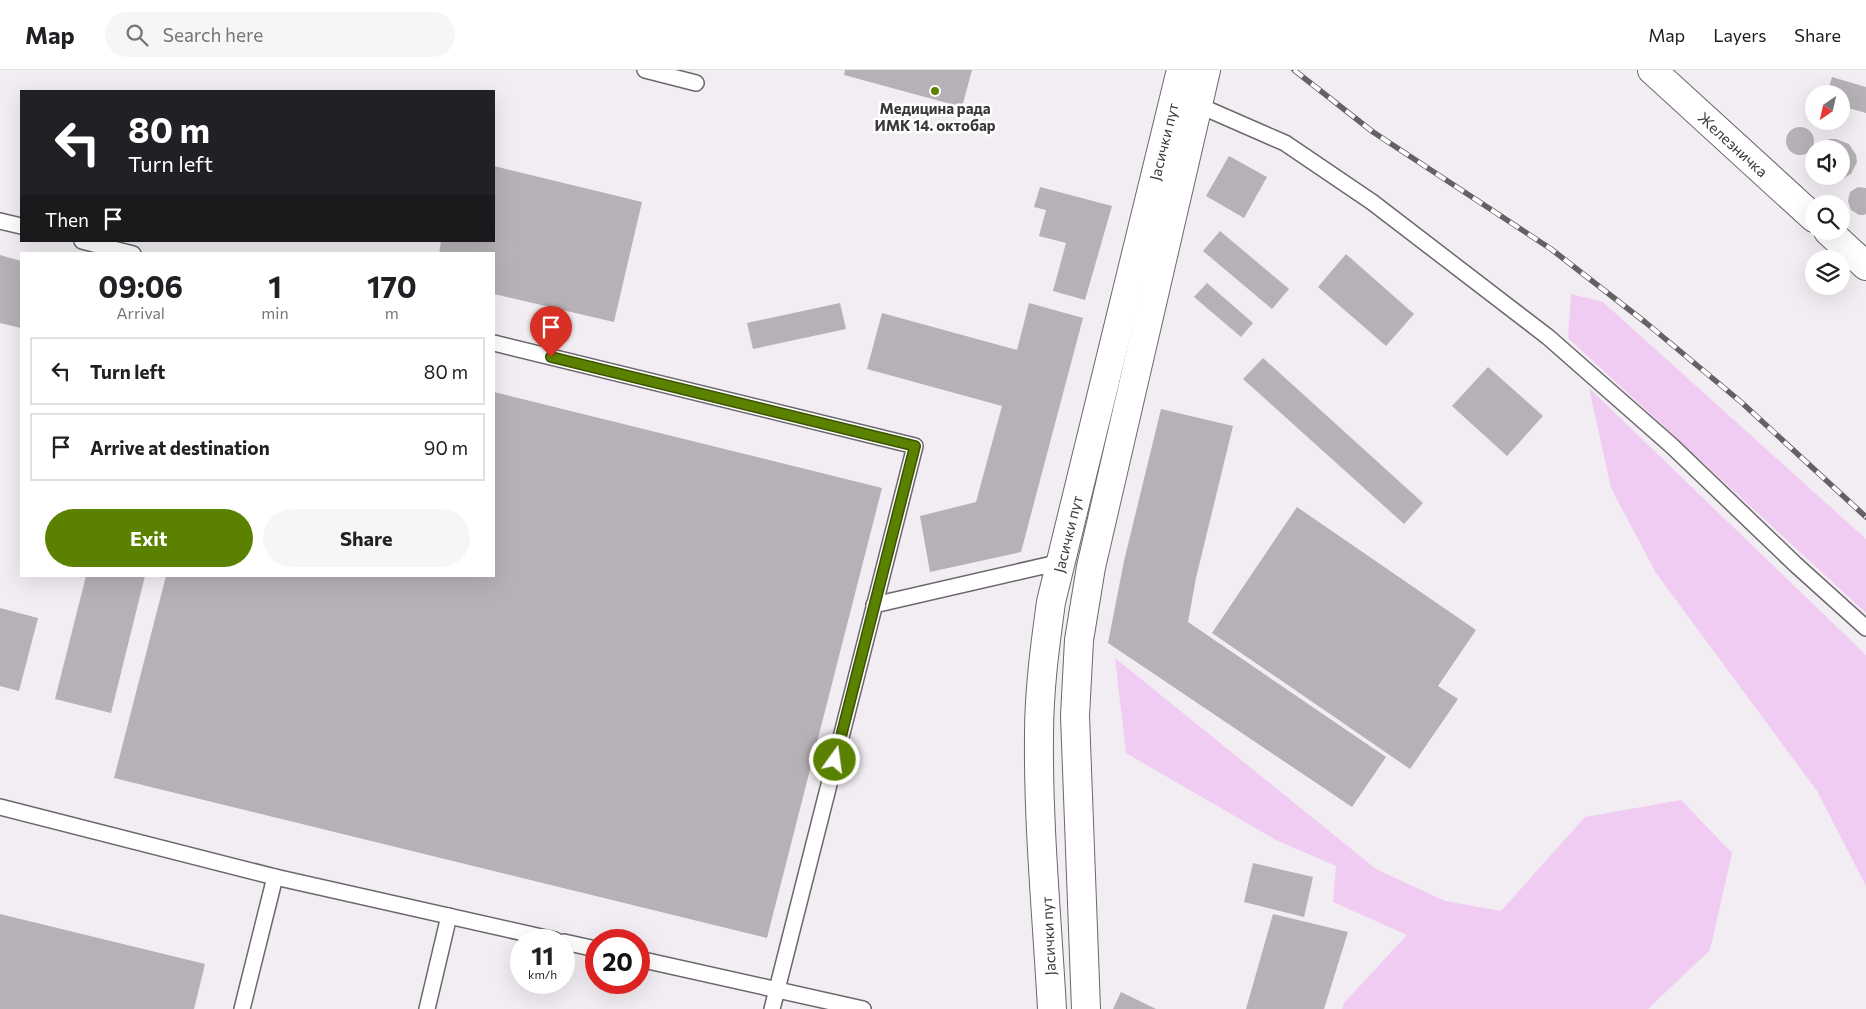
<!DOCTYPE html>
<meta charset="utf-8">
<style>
:root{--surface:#fff;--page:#f6f6f6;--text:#202124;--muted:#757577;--line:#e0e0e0;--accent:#5b8100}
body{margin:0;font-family:Commissioner,sans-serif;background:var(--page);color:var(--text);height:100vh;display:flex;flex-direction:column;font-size:19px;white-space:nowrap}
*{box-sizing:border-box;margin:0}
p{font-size:16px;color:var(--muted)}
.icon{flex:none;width:28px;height:28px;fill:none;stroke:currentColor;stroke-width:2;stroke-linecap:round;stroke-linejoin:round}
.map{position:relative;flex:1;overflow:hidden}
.drawer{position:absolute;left:20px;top:182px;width:475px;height:325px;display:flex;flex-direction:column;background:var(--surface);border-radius:0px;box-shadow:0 5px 20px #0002}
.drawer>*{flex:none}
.guide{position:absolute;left:20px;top:20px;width:475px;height:152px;border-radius:0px;box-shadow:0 5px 20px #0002;background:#202124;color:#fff;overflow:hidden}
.needle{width:32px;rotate:214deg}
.tools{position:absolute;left:1805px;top:15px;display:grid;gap:10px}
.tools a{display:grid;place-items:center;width:45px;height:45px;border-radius:50%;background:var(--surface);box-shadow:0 5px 20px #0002;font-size:25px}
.speed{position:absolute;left:510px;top:859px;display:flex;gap:10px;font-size:25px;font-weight:700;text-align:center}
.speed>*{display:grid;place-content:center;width:65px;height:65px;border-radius:50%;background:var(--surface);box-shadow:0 5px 20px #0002;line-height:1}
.speed small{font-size:12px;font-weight:400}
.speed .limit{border:8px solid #d22;background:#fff;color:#111}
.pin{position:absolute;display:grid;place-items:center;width:42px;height:42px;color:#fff;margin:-51px -21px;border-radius:50% 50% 50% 0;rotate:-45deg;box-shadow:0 0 5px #0007}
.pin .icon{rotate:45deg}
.me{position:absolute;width:55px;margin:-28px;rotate:14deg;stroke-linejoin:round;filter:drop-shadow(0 0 4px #0008)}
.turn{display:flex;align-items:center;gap:18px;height:105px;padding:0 25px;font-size:22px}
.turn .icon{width:65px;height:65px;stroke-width:2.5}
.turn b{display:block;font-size:35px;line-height:42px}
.then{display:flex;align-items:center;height:48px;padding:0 25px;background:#0003;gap:10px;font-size:19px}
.eta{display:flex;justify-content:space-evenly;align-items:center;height:85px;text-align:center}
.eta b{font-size:30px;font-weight:700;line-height:35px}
.cta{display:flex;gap:10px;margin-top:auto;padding:10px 25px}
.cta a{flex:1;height:58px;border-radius:30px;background:var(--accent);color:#fff;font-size:20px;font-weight:700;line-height:58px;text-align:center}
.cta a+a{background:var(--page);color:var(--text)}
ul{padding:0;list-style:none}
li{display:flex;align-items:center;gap:15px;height:68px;margin:0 10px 8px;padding:0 15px;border:2px solid var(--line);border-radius:0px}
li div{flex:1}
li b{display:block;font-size:19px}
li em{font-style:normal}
header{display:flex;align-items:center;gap:30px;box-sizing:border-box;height:70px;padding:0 25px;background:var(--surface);border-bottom:1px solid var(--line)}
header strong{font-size:24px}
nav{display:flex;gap:28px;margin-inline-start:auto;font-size:18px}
.search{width:350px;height:45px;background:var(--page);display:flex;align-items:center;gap:12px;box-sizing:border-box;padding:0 18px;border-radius:28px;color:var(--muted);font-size:19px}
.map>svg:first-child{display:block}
.green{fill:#f0ccf2}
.building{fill:#b6b1b6}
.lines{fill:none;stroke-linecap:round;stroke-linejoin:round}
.lane-casing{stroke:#6c676c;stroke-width:18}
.secondary-casing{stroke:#6c676c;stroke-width:30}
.lane{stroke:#fff;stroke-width:15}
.secondary{stroke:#fff;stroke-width:28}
.rail-casing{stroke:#636163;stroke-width:5.5}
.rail{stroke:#fff;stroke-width:4;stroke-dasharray:11;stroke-linecap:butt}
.route-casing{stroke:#3b5400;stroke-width:12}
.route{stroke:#5b8100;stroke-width:9}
.poi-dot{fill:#5b8100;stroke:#fff;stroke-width:2}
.labels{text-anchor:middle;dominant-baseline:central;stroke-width:5;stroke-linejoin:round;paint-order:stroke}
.poi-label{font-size:15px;font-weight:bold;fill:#3a383a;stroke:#fff}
.street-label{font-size:15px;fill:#3a383a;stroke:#fff}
</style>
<header>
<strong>Map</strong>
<div class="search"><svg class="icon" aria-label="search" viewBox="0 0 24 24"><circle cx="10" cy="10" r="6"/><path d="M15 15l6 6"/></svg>Search here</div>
<nav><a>Map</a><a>Layers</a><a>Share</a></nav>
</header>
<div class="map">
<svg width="1866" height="939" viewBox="0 0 1866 939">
<rect width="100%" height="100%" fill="#f2edf2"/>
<g class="green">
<path d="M1571,224L1603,232L1866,469V543L1568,268Z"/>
<path d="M1589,318L1866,585V816L1817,721L1656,503L1611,418Z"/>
<path d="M1115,588L1376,799L1445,831L1501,841L1585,747L1681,730L1732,783L1710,880L1648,939H1342L1344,933L1407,865L1333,832L1336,796L1276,770L1126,683Z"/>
</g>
<g class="building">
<path d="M845,0H972L962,37L844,5Z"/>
<path d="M1832,7L1866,17V43L1841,36V24H1827Z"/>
<circle cx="1800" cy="71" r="14"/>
<path d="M1829,69H1836L1849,74L1856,85L1857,92L1851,104L1839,111H1832L1823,106H1841V79H1817L1823,73Z"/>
<path d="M1229,86L1267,107L1244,148L1206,126Z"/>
<path d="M494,96L642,132L614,252L494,224V184H439L441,171H494Z"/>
<path d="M1040,117L1112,136L1085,230L1053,221L1066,173L1039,166L1046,140L1034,137Z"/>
<path d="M1858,117L1866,118V144L1864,145H1859L1851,140L1848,131L1850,122Z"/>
<path d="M1220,161L1289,219L1272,239L1203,181Z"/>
<path d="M1346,184L1414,244L1386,276L1318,217Z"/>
<path d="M0,185L21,191V258L0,253Z"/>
<path d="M1207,213L1253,253L1241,267L1194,227Z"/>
<path d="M840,233L846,259L753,279L747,253Z"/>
<path d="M1029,233L1083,248L1021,482L930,502L920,446L976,432L1002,336L867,299L882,243L1017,280Z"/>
<path d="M1263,288L1423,433L1404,454L1243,309Z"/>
<path d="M1488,297L1543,346L1507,386L1452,336Z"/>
<path d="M494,322L882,418L767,868L114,708L166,506H494Z"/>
<path d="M1161,339L1233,356L1196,508L1188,552L1386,687L1352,737L1108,573L1124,491Z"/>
<path d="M1297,437L1476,560L1438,616L1458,629L1410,699L1212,563Z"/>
<path d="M86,506H145L111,643L55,629Z"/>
<path d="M0,538L38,548L19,621L0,616Z"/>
<path d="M1253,793L1313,807L1304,847L1244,832Z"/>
<path d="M0,844L205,894L194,939H0Z"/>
<path d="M1273,844L1348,862L1324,939H1246Z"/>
<path d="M1121,922L1156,939H1113Z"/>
</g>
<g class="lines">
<g class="lane-casing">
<g id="lane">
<path d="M645,0L696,13"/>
<path d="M1198,35L1285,73L1372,132L1548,267L1672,376L1795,494L1866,558"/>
<path d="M0,151L21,156"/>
<path d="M82,171L133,184"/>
<path d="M494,273L915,376L772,939"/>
<path d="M874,535L1061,492"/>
<path d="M0,737L275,807L242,939"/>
<path d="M275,807L555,870"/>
<path d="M564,872L596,879"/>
<path d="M639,889L863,939"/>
<path d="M427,939L449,846"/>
</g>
</g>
<g class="secondary-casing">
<g id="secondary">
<path id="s1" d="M1652,0L1814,148"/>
<path d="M1828,161L1866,196"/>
<path id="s2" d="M1052,939C1047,848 1038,756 1039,665C1039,620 1045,576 1051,532L1181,0"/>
<path d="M1086,939L1075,646L1079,570L1091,497L1206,0"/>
</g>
</g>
<use href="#lane" class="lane"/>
<use href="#secondary" class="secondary"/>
<g class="rail-casing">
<path id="rail" d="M1294,0L1373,62L1551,179L1645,252L1741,332L1866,447"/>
</g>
<use href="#rail" class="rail"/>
</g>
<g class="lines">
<g class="route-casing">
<path id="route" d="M551,287L915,376L835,690"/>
</g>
<use href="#route" class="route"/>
</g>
<circle class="poi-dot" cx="935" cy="21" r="5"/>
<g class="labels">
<g class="poi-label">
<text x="935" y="38">Медицина рада<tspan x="935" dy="17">ИМК 14. октобар</tspan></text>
</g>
<g class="street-label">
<text stroke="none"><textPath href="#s2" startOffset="882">Јасички пут</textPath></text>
<text stroke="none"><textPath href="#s1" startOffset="110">Железничка</textPath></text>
<text stroke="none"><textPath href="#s2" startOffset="478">Јасички пут</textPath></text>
<text transform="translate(1048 866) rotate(-93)">Јасички пут</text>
</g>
</g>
</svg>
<div class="tools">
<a><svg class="needle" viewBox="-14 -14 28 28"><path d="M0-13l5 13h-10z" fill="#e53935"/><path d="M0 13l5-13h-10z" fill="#757577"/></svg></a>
<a><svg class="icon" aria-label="sound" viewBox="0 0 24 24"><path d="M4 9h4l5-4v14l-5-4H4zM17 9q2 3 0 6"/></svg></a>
<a><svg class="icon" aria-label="search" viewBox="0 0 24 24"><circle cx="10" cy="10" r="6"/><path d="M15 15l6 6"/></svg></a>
<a><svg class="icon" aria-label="layers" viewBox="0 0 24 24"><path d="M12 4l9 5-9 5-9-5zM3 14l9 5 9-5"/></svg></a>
</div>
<div class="speed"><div>11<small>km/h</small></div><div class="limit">20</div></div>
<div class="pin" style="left:551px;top:287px;background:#d93025"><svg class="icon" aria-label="arrive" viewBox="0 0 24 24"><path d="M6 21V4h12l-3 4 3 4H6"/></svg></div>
<svg class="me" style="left:835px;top:690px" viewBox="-20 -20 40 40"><circle r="17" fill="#5b8100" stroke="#fff" stroke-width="3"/><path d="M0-11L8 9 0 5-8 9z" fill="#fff"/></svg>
<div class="guide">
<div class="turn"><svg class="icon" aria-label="left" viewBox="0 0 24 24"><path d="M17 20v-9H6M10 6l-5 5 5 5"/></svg><div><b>80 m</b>Turn left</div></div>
<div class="then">Then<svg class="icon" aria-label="arrive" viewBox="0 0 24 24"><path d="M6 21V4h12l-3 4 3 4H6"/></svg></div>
</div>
<section class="drawer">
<div class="eta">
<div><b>09:06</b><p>Arrival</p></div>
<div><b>1</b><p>min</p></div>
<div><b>170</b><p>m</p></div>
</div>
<ul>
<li><svg class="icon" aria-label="left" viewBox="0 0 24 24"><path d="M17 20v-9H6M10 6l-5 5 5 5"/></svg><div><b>Turn left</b></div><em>80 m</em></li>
<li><svg class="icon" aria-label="arrive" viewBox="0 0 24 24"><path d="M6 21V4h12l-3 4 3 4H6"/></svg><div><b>Arrive at destination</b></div><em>90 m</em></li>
</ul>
<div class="cta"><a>Exit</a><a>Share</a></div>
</section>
</div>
